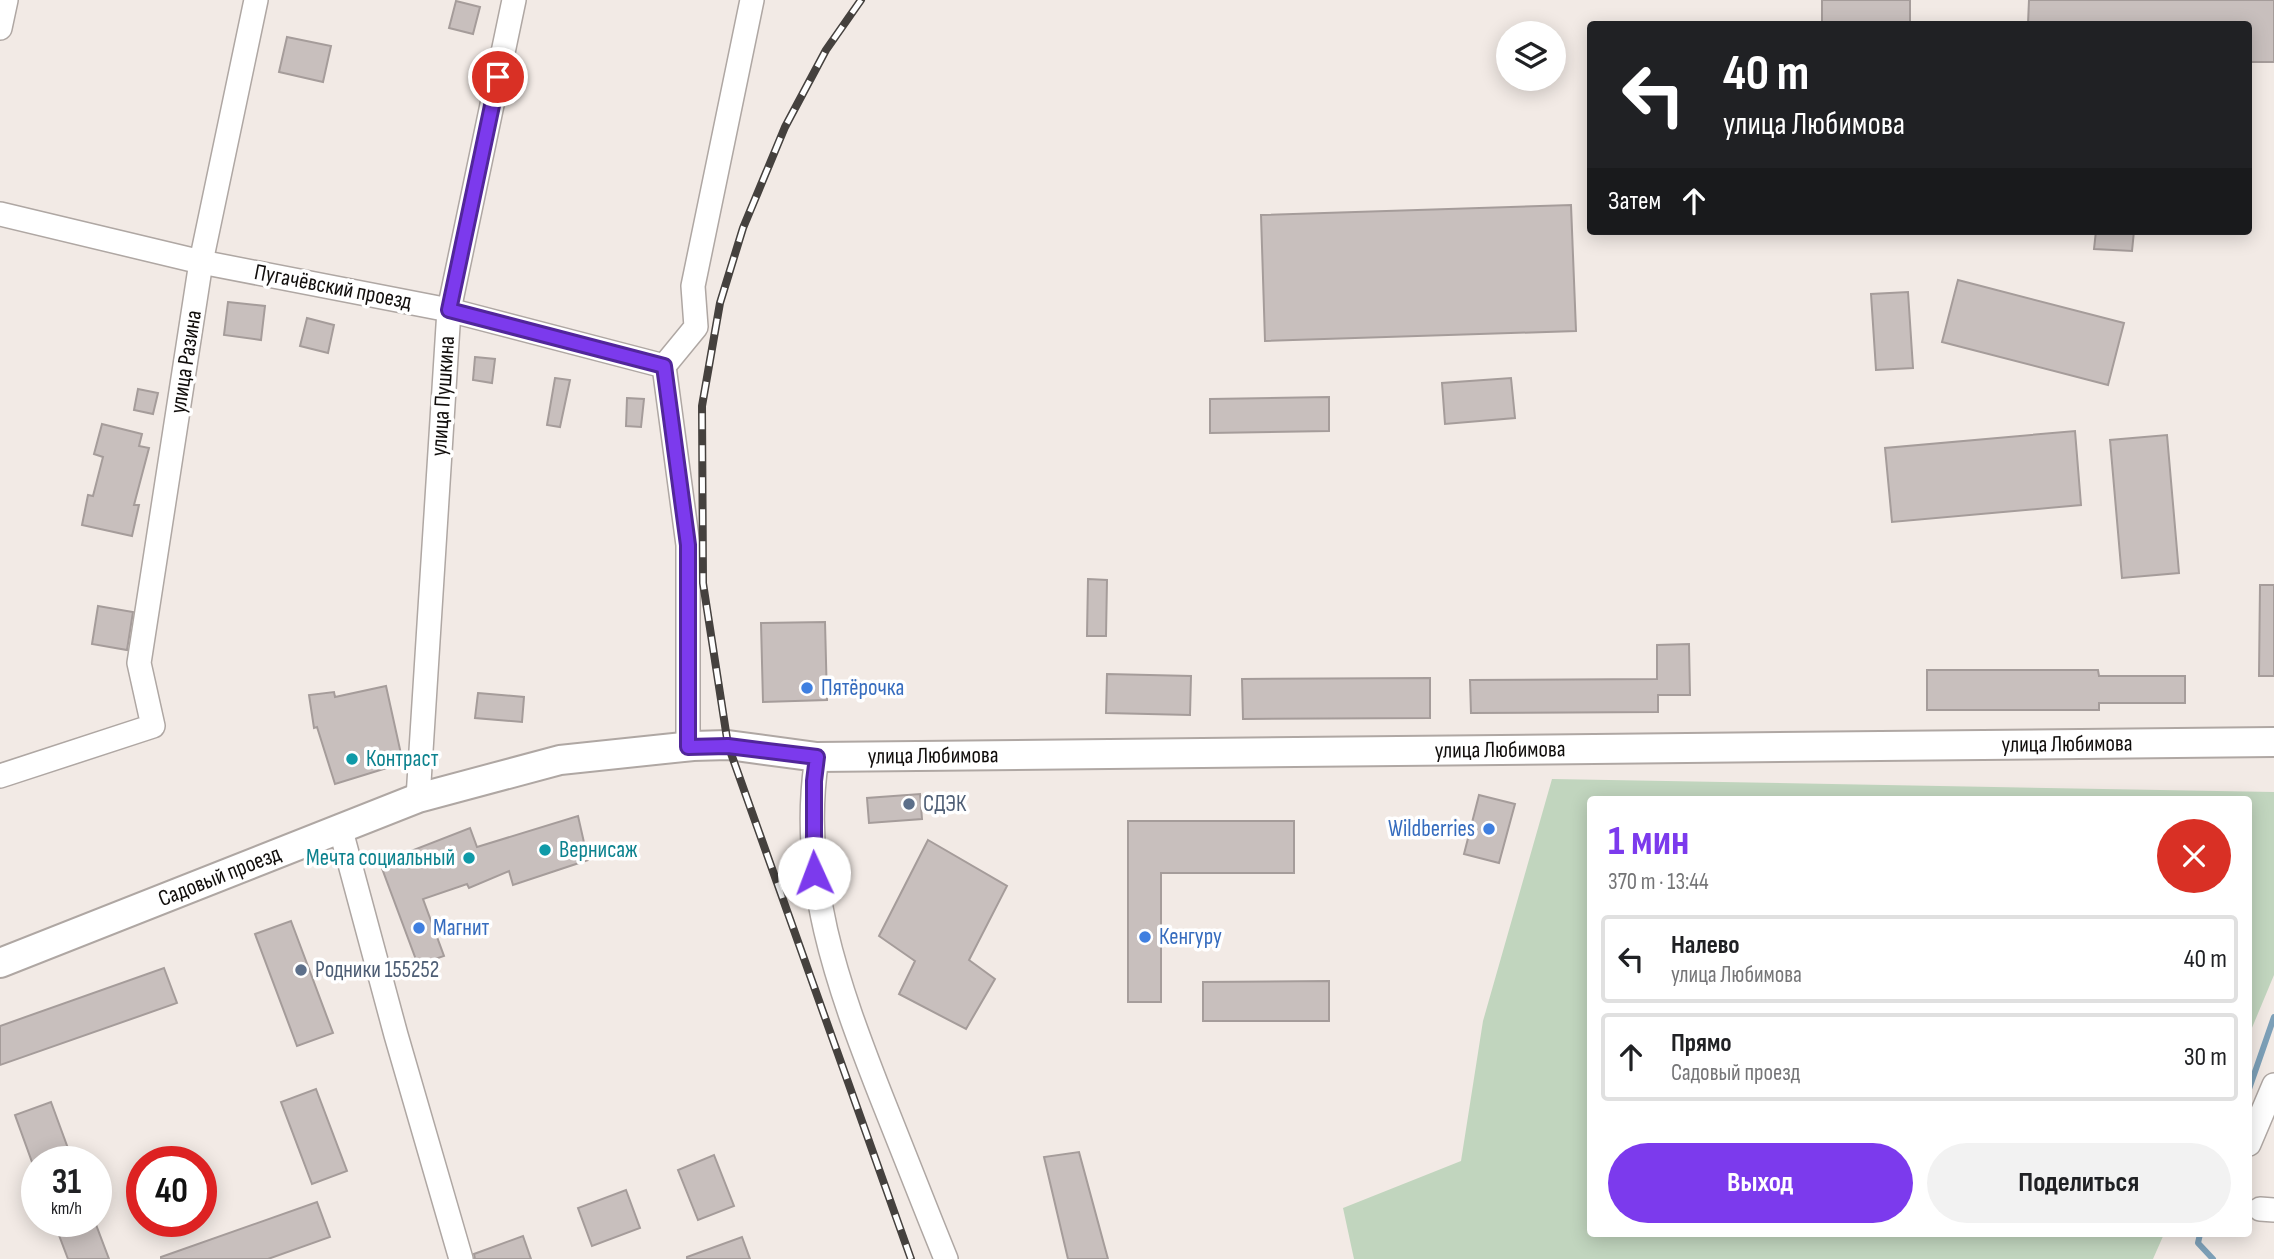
<!DOCTYPE html>
<html lang="ru">
<meta charset="utf-8">
<style>
:root{--surface:#fff;--page:#f2f2f2;--text:#202124;--muted:#757577;--line:#e0e0e0;--accent:#7c3aed}
body{margin:0;font-family:"Sofia Sans Condensed",sans-serif;background:var(--page);color:var(--text);height:100vh;display:flex;flex-direction:column;font-size:26px;white-space:nowrap}
*{box-sizing:border-box;margin:0}
p{font-size:23px;color:var(--muted)}
.icon{flex:none;width:38px;height:38px;fill:none;stroke:currentColor;stroke-width:2;stroke-linecap:round;stroke-linejoin:round}
.map{position:relative;flex:1;overflow:hidden}
.details{position:absolute;left:1587px;top:796px;width:665px;height:441px;display:flex;flex-direction:column;background:var(--surface);border-radius:7px;box-shadow:0 4px 18px #0003}
.details>*{flex:none}
.top-card{position:absolute;left:1587px;top:21px;width:665px;height:214px;border-radius:7px;box-shadow:0 4px 18px #0003;background:#202124;color:#fff;overflow:hidden}
.fabs{position:absolute;left:1496px;top:21px;display:grid;gap:14px}
.fabs a{display:grid;place-items:center;width:70px;height:70px;border-radius:50%;background:var(--surface);box-shadow:0 4px 18px #0003;font-size:35px}
.speed{position:absolute;left:21px;top:1146px;display:flex;gap:14px;font-size:35px;font-weight:700;text-align:center}
.speed>*{display:grid;place-content:center;width:91px;height:91px;border-radius:50%;background:var(--surface);box-shadow:0 4px 18px #0003;line-height:1}
.speed small{font-size:18px;font-weight:400}
.speed .limit{border:10px solid #d22;background:#fff;color:#111}
.pin{position:absolute;display:grid;place-items:center;width:60px;height:60px;color:#fff;margin:-30px;border:4px solid #fff;border-radius:50%;box-shadow:0 2px 7px #0007}
.me{position:absolute;width:77px;margin:-38px;rotate:358deg;stroke-linejoin:round;filter:drop-shadow(0 0 5px #0008)}
.turn{display:flex;align-items:center;gap:24px;height:147px;padding:0 21px;font-size:32px}
.turn .icon{width:91px;height:91px;stroke-width:2.5}
.turn b{display:block;font-size:49px;line-height:60px}
.then{display:flex;align-items:center;height:66px;padding:0 21px;background:#0003;gap:14px;font-size:26px}
.round{display:grid;place-items:center;flex:none;width:74px;height:74px;border-radius:37px;background:var(--page)}
.headline{display:flex;align-items:center;justify-content:space-between;height:119px;padding:0 21px}
h1{font-size:42px;font-weight:700;line-height:52px;color:var(--accent)}
.button{display:flex;gap:14px;margin-top:auto;padding:14px 21px}
.button a{flex:1;height:80px;border-radius:42px;background:var(--accent);color:#fff;font-size:28px;font-weight:700;line-height:80px;text-align:center}
.button a+a{background:var(--page);color:var(--text)}
ul{padding:0;list-style:none}
li{display:flex;align-items:center;gap:21px;height:88px;margin:0 14px 10px;padding:0 7px;border:4px solid var(--line);border-radius:7px}
li div{flex:1}
li b{display:block;font-size:26px}
li em{font-style:normal}
.map>svg:first-child{display:block}
.green{fill:#c1d5be}
.lines{fill:none;stroke-linecap:round;stroke-linejoin:round}
.stream{stroke:#7da0b8;stroke-width:6}
.building{fill:#c8bfbd;stroke:#a59c9a;stroke-width:2}
.minor-casing{stroke:#afa7a3;stroke-width:26}
.major-casing{stroke:#afa7a3;stroke-width:32}
.minor{stroke:#fff;stroke-width:23}
.major{stroke:#fff;stroke-width:28}
.rail-casing{stroke:#45413e;stroke-width:8}
.rail{stroke:#fff;stroke-width:5;stroke-dasharray:16;stroke-linecap:butt}
.route-casing{stroke:#51269a;stroke-width:18}
.route{stroke:#7c3aed;stroke-width:12}
.shop-dot{fill:#3f7fe0;stroke:#fff;stroke-width:2.5}
.culture-dot{fill:#0f9aa8;stroke:#fff;stroke-width:2.5}
.service-dot{fill:#5c6f8a;stroke:#fff;stroke-width:2.5}
.labels{text-anchor:middle;dominant-baseline:central;stroke-width:7;stroke-linejoin:round;paint-order:stroke}
.street-label{font-size:23px;fill:#110e0c;stroke:#fff}
.shop-label{font-size:23px;fill:#366cbe;stroke:#fff;text-anchor:start}
.culture-label{font-size:23px;fill:#0d838f;stroke:#fff;text-anchor:start}
.service-label{font-size:23px;fill:#4e5e75;stroke:#fff;text-anchor:start}
</style>
<div class="map">
<svg width="2274" height="1259" viewBox="0 0 2274 1259">
<rect width="100%" height="100%" fill="#f2eae5"/>
<path class="green" d="M1552,779L2274,792V975L2249,1035V800H1591V1234H2164L2153,1259H1354L1343,1208L1461,1161L1483,1021Z"/>
<g class="lines">
<g class="stream">
<path d="M2249,1089L2274,1017"/>
<path d="M2200,1234L2198,1243L2213,1259"/>
</g>
</g>
<g class="building">
<rect x="1822" y="0" width="88" height="24"/>
<path d="M2029,0H2274V62H2250V24H2028Z"/>
<path d="M456,1L480,7L473,34L449,28Z"/>
<path d="M287,37L331,46L323,82L279,72Z"/>
<path d="M1571,205L1576,331L1265,341L1261,215Z"/>
<path d="M2096,231H2134L2132,251L2094,249Z"/>
<path d="M1958,280L2124,323L2108,385L1942,342Z"/>
<path d="M1908,292L1913,368L1876,370L1871,294Z"/>
<path d="M228,302L265,306L261,340L224,335Z"/>
<path d="M307,318L334,325L328,353L300,346Z"/>
<path d="M475,357L495,359L492,383L473,380Z"/>
<path d="M555,378L570,380L560,427L547,425Z"/>
<path d="M1511,378L1515,418L1445,424L1442,383Z"/>
<path d="M138,389L158,393L153,414L134,410Z"/>
<path d="M1329,397V431L1210,433V399Z"/>
<path d="M627,398L644,399L641,427L626,426Z"/>
<path d="M102,424L142,434L139,446L149,448L134,505H139L132,536L82,525L88,495L93,496L103,457L94,454Z"/>
<path d="M2075,431L2081,505L1892,522L1885,448Z"/>
<path d="M2167,435L2179,573L2122,578L2110,440Z"/>
<path d="M1088,579L1107,580L1106,636H1087Z"/>
<path d="M2260,585H2274V676H2259Z"/>
<path d="M98,606L133,612L127,650L92,644Z"/>
<path d="M825,622L827,700L763,702L761,623Z"/>
<path d="M1689,644L1690,695H1658V712L1471,713L1470,680L1657,679V645Z"/>
<path d="M1927,670H2098L2099,676H2185V703H2099V710H1927Z"/>
<path d="M1107,674L1191,676L1190,715L1106,713Z"/>
<path d="M1430,678V718L1243,719L1242,679Z"/>
<path d="M386,686L403,763L335,784L317,727L314,728L309,695L334,692L335,697Z"/>
<path d="M478,693L524,697L522,722L475,718Z"/>
<path d="M920,794L922,819L869,823L867,798Z"/>
<path d="M1479,795L1515,804L1499,863L1464,854Z"/>
<path d="M578,816L588,860L513,885L509,871L469,888L467,884L423,899L444,956L418,965L380,863L470,828L477,847Z"/>
<path d="M1128,821H1294V873H1161V1002H1128Z"/>
<path d="M928,840L1007,886L969,960L995,979L966,1029L899,994L915,961L879,936Z"/>
<path d="M291,921L333,1033L297,1046L255,934Z"/>
<path d="M164,968L177,1003L0,1065V1026Z"/>
<path d="M1329,981V1021H1203V982Z"/>
<path d="M316,1089L347,1171L312,1184L281,1102Z"/>
<path d="M51,1102L73,1162H32L15,1115Z"/>
<path d="M1079,1152L1108,1259H1068L1044,1157Z"/>
<path d="M714,1155L734,1206L698,1220L678,1170Z"/>
<path d="M626,1190L640,1228L592,1246L578,1208Z"/>
<path d="M317,1202L330,1237L268,1259H161V1257Z"/>
<path d="M54,1222H95L109,1259H68Z"/>
<path d="M523,1236L531,1259H475L474,1254Z"/>
<path d="M742,1237L750,1259H687V1257Z"/>
</g>
<g class="lines">
<g class="minor-casing">
<g id="minor">
<path d="M0,28L6,0"/>
<path d="M0,214L201,262L449,310L664,366"/>
<path d="M664,366L696,327L693,286L752,0"/>
<path d="M664,366L688,545V747"/>
<path d="M817,757C798,878 838,986 881,1096C903,1151 924,1205 946,1259"/>
<path d="M0,776L153,726L139,663L201,262L256,0"/>
<path d="M418,798L449,310L514,0"/>
<path d="M340,827L396,1035L461,1259"/>
<path d="M2249,1144L2274,1085"/>
<path d="M2260,1209L2274,1210"/>
</g>
</g>
<g class="major-casing">
<g id="major">
<path id="s1" d="M0,963L418,798L560,760L693,746L728,745L817,757L2274,742"/>
</g>
</g>
<use href="#minor" class="minor"/>
<use href="#major" class="major"/>
<g class="rail-casing">
<path id="rail" d="M861,0L826,50L785,127L743,228L720,303L702,406L703,583L728,745L911,1259"/>
</g>
<use href="#rail" class="rail"/>
</g>
<g class="lines">
<g class="route-casing">
<path id="route" d="M498,77L449,310L664,366L688,545V747L728,746L817,757L814,781V873"/>
</g>
<use href="#route" class="route"/>
</g>
<g class="shop-dot">
<circle cx="807" cy="688" r="7"/>
<circle cx="1489" cy="829" r="7"/>
<circle cx="419" cy="928" r="7"/>
<circle cx="1145" cy="937" r="7"/>
</g>
<g class="culture-dot">
<circle cx="352" cy="759" r="7"/>
<circle cx="545" cy="850" r="7"/>
<circle cx="469" cy="858" r="7"/>
</g>
<g class="service-dot">
<circle cx="909" cy="804" r="7"/>
<circle cx="301" cy="970" r="7"/>
</g>
<g class="labels">
<g class="street-label">
<text transform="translate(333 287) rotate(11)">Пугачёвский проезд</text>
<text transform="translate(186 362) rotate(-81)">улица Разина</text>
<text transform="translate(443 396) rotate(-86)">улица Пушкина</text>
<text stroke="none"><textPath href="#s1" startOffset="2105">улица Любимова</textPath></text>
<text stroke="none"><textPath href="#s1" startOffset="1538">улица Любимова</textPath></text>
<text stroke="none"><textPath href="#s1" startOffset="971">улица Любимова</textPath></text>
<text stroke="none"><textPath href="#s1" startOffset="236">Садовый проезд</textPath></text>
</g>
<g class="shop-label">
<text x="821" y="688">Пятёрочка</text>
<text x="1475" y="829" text-anchor="end">Wildberries</text>
<text x="433" y="928">Магнит</text>
<text x="1159" y="937">Кенгуру</text>
</g>
<g class="culture-label">
<text x="366" y="759">Контраст</text>
<text x="559" y="850">Вернисаж</text>
<text x="455" y="858" text-anchor="end">Мечта социальный</text>
</g>
<g class="service-label">
<text x="923" y="804">СДЭК</text>
<text x="315" y="970">Родники 155252</text>
</g>
</g>
</svg>
<div class="fabs">
<a><svg class="icon" aria-label="layers" viewBox="0 0 24 24"><path d="M12 4l9 5-9 5-9-5zM3 14l9 5 9-5"/></svg></a>
</div>
<div class="speed"><div>31<small>km/h</small></div><div class="limit">40</div></div>
<div class="pin" style="left:498px;top:77px;background:#d93025"><svg class="icon" aria-label="arrive" viewBox="0 0 24 24"><path d="M6 21V4h12l-3 4 3 4H6"/></svg></div>
<svg class="me" style="left:814px;top:873px" viewBox="-20 -20 40 40"><circle r="19" fill="#fff"/><path d="M0-13L10 11 0 6-10 11z" fill="#7c3aed"/></svg>
<div class="top-card">
<div class="turn"><svg class="icon" aria-label="left" viewBox="0 0 24 24"><path d="M17 20v-9H6M10 6l-5 5 5 5"/></svg><div><b>40 m</b>улица Любимова</div></div>
<div class="then">Затем<svg class="icon" aria-label="ahead" viewBox="0 0 24 24"><path d="M12 20V5M6 11l6-6 6 6"/></svg></div>
</div>
<section class="details">
<div class="headline"><div><h1>1 мин</h1><p>370 m · 13:44</p></div><a class="round" style="background:#d93025;color:#fff"><svg class="icon" aria-label="close" viewBox="0 0 24 24"><path d="M6 6l12 12M18 6L6 18"/></svg></a></div>
<ul>
<li><svg class="icon" aria-label="left" viewBox="0 0 24 24"><path d="M17 20v-9H6M10 6l-5 5 5 5"/></svg><div><b>Налево</b><p>улица Любимова</p></div><em>40 m</em></li>
<li><svg class="icon" aria-label="ahead" viewBox="0 0 24 24"><path d="M12 20V5M6 11l6-6 6 6"/></svg><div><b>Прямо</b><p>Садовый проезд</p></div><em>30 m</em></li>
</ul>
<div class="button"><a>Выход</a><a>Поделиться</a></div>
</section>
</div>
